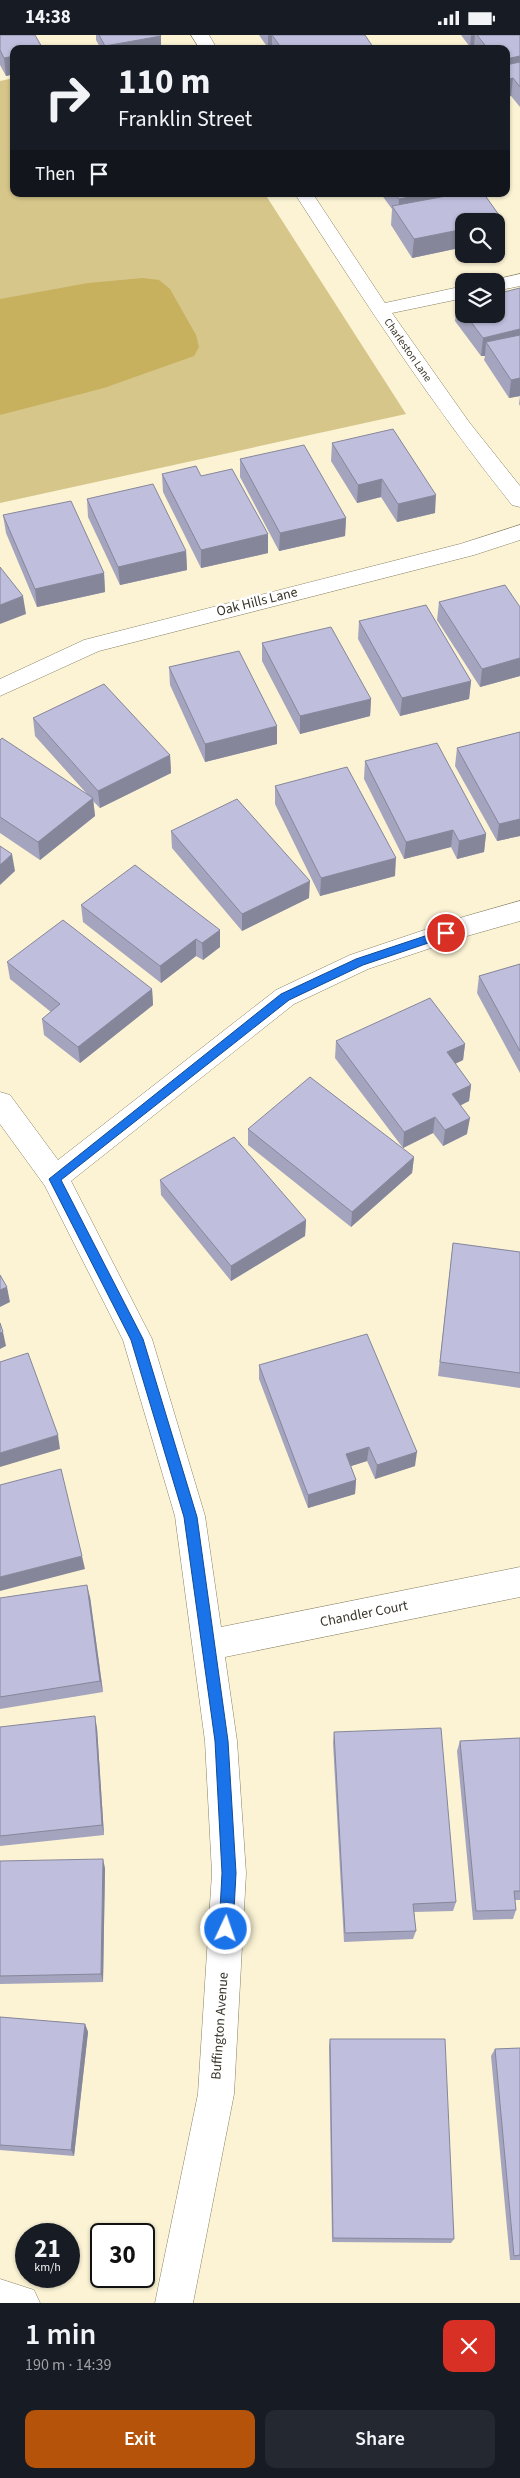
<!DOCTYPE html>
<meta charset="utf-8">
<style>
:root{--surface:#171b24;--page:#242831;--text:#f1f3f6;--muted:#9ea1a6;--accent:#b45309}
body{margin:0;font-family:"Source Sans 3",sans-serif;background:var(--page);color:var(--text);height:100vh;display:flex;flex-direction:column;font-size:19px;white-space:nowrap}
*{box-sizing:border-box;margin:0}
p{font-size:16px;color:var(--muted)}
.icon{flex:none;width:28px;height:28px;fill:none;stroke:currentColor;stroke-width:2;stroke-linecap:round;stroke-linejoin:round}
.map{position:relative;height:2268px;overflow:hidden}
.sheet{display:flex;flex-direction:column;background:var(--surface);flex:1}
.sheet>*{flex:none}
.guide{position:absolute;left:10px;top:10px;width:500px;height:152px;border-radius:10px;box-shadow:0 1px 4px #0004;background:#171b24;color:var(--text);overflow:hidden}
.tools{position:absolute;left:455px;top:178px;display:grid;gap:10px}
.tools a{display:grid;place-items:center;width:50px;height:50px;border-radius:10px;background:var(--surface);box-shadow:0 1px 4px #0004;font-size:25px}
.speed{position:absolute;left:15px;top:2188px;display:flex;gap:10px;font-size:25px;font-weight:700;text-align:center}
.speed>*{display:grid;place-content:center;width:65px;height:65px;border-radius:50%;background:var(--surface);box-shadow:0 1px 4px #0004;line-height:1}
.speed small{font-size:12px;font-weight:400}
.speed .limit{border:2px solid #111;border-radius:8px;background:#fff;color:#111}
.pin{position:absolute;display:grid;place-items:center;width:42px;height:42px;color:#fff;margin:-21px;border:2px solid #fff;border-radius:50%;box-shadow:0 1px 5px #0007}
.me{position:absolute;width:55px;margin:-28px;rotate:3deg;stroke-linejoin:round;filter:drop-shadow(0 0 4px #0008)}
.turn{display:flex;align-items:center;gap:18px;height:105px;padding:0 25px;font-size:22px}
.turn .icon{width:65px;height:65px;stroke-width:2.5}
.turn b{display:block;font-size:35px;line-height:42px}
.then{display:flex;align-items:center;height:48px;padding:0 25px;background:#0003;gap:10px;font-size:19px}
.round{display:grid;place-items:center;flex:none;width:52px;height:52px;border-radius:10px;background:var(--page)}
.summary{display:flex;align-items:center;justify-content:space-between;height:85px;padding:0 25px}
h1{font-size:30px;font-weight:600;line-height:38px}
.button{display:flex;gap:10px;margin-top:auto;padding:10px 25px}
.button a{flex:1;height:58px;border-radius:10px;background:var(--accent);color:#fff;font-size:20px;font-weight:600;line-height:58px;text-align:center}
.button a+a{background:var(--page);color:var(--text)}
.status{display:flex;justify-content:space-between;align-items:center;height:35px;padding:0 25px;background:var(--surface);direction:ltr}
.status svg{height:14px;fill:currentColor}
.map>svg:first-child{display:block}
.green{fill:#d6c68a}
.water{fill:#c7b15f}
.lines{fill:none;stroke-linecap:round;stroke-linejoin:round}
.street-casing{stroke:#888165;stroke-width:1}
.street{fill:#fff;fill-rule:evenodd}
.wall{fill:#a4a4be}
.shaded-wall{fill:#86869b}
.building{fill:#bfbfdd;stroke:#86869b}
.route{fill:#1a73e8;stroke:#114b97}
.labels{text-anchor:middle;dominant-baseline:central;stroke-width:5;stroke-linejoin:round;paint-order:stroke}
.far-street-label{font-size:11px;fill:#383529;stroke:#fff}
.street-label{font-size:14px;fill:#383529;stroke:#fff}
</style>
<div class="status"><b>14:38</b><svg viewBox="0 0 49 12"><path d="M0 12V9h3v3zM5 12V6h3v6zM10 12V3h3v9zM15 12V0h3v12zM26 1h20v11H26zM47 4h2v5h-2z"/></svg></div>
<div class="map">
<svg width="520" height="2268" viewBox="0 0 520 2268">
<rect width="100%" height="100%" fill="#fbf3d4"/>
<path class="green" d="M14,43V159H265L406,379L0,468V46Z"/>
<path class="water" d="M143,243L159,245L170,254L196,300L199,312L194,321L104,353L0,380V264L88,248Z"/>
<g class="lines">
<g class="street-casing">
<g id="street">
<path d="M191,0H209L217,14H200Z"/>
<path d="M295,159H313L385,268L464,251V263L392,278L469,387L520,451V472L512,470C432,370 364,266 295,159Z"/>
<path d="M520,239V251L496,256V246H489Z"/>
<path d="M520,490V505L474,520L99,616L0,661V644L84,605L460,509Z"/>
<path d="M520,866V886L467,901L368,934L294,969L71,1146L152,1304L205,1481L221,1592L520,1532V1562L225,1622L237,1706L246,1838L234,2059L193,2268H155L198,2059L212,1838L205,1706L175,1481L123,1305L45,1151L0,1089V1057L10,1060L58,1125L276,955L350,920L463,882Z"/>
<path d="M0,2244L34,2255L40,2268H0Z"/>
</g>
</g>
<use href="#street" class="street"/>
</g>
<g class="wall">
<path d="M0,0L14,14V39L6,41L0,30Z"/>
<path d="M96,0H160L161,12L149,14H101L96,5Z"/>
<path d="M259,0H365L373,14H272V12L268,13Z"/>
<path d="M461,0H520V72L511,61L506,62V14H474V11L470,12Z"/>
<path d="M381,159H484L504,187L502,205L464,186V212L412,223L391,190L392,174Z"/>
<path d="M520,253V371L519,369L520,361L509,363L484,325L485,321H481L455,286L457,268L464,266V279H496Z"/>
<path d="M332,408L435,478L397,487L381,462L357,468L331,426Z"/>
<path d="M240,424L346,483L345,501L279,516L240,442Z"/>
<path d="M162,439L268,518L201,533L163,457Z"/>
<path d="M87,464L186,516L187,535L120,550L88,482Z"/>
<path d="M3,480L104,538L105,557L37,572L6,498Z"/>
<path d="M439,567L520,572V641L480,652L437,585Z"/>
<path d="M359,586L471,646L469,664L400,681L358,604Z"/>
<path d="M262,608L371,664L370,681L300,699L262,626Z"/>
<path d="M169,632L277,709L205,727L170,650Z"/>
<path d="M33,683L170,720L171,738L100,773L93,766L95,781L40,825L0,798V705L88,760L35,701Z"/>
<path d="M520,697V801L497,806L455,731L457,713Z"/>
<path d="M365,726L486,799L484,817L457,824L451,812L404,824L364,744Z"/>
<path d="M275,751L395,841L320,861L275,769Z"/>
<path d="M171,796L309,863L242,896L172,813Z"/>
<path d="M81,870L220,895V912L203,925L196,921L161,948L83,887Z"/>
<path d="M7,927L152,954L153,970L80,1028L44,1000L42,984L51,977L10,944Z"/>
<path d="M520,929V1038L477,958L479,941Z"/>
<path d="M336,1006L465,1009L463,1025L455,1029L471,1050L469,1066L460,1070L467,1099L443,1111L433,1098L403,1113L335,1023Z"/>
<path d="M248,1094L414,1122L412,1138L351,1192L248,1110Z"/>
<path d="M160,1145L306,1185L305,1201L231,1246L161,1160Z"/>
<path d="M453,1208L520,1217V1353L438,1341Z"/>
<path d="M259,1330L415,1431L375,1444L367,1426L351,1431L356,1445L355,1459L308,1473L259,1344Z"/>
<path d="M90,1562L103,1657L0,1674V1563Z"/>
<path d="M0,1692L97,1693L104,1800L0,1811Z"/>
<path d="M334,1697L456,1867L453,1876L414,1877L416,1896L413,1904L344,1907L333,1708Z"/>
<path d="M520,1703V1865H515L516,1875L513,1884L473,1885L457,1716L460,1706Z"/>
<path d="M0,1826L105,1833L103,1947L0,1949Z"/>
<path d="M0,1982L85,1989L88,1997L74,2121L0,2115Z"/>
<path d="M330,2004L454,2204L451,2208L332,2207L329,2011Z"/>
<path d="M520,2013V2225H510L491,2021L495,2014Z"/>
</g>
<g class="shaded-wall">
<path d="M268,0H272V12L268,13Z"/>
<path d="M471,0H475L474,11L470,12Z"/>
<path d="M161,1V12L149,14H105V11Z"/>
<path d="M14,21V39L6,41L4,23Z"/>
<path d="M520,21V39L506,42V24Z"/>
<path d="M513,43L511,61L506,62V45Z"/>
<path d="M425,159H479L398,180L399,164Z"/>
<path d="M504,187L502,205L496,206V188Z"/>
<path d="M464,194V212L412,223L414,204Z"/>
<path d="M520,294V312L486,307L485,321H481L483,303Z"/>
<path d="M520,343V361L509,363L511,345Z"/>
<path d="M382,444L381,462L357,468L358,450Z"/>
<path d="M436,460L435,478L397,487L398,469Z"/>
<path d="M346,483L345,501L279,516L280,498Z"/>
<path d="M268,499V518L201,533V515Z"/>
<path d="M186,516L187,535L120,550L118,532Z"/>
<path d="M104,538L105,557L37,572L35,554Z"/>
<path d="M23,561L26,579L0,589V570Z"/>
<path d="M520,623V641L480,652L482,634Z"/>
<path d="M471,646L469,664L400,681L402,663Z"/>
<path d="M371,664L370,681L300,699V681Z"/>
<path d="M277,691V709L205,727V709Z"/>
<path d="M170,720L171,738L100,773L98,756Z"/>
<path d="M93,763L95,781L40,825L38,807Z"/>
<path d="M520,784V801L497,806L499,789Z"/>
<path d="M453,795L451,812L404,824L406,807Z"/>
<path d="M486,799L484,817L457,824L459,806Z"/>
<path d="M12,819L15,836L0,850V830Z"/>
<path d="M396,823L395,841L320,861L321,843Z"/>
<path d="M310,846L309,863L242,896V879Z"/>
<path d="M220,895V912L203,925L202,908Z"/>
<path d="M196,904V921L161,948L160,931Z"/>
<path d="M152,954L153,970L80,1028L78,1012Z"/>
<path d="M465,1009L463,1025L444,1034L447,1017Z"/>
<path d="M471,1050L469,1066L450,1076L452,1059Z"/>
<path d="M435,1082L433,1098L403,1113L404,1097Z"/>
<path d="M470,1083L467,1099L443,1111L445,1095Z"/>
<path d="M414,1122L412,1138L351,1192L352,1177Z"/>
<path d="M306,1185L305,1201L231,1246V1231Z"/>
<path d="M7,1252L10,1267L0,1272V1255Z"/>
<path d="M3,1297L6,1311L0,1314V1298Z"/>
<path d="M58,1400L60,1414L0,1432V1418Z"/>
<path d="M369,1412L367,1426L345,1433L346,1419Z"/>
<path d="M417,1417L415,1431L375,1444L377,1430Z"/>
<path d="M356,1445L355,1459L308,1473V1460Z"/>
<path d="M82,1521L85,1534L0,1556V1542Z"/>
<path d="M87,1550L90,1562L103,1657L100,1646Z"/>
<path d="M95,1681L97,1693L104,1800L102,1790Z"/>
<path d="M103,1824L105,1833L103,1947L101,1939Z"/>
<path d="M85,1989L88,1997L74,2121L71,2115Z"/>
</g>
<g class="building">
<path d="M0,0H35L43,14H14V21L4,23L0,15Z"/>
<path d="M99,0H160L161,1L105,11Z"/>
<path d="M272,0H365L373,12L362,14H282Z"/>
<path d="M477,0H520V21L506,24V14H488Z"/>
<path d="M520,27V52L513,43L506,45V30Z"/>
<path d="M395,159H425L399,164Z"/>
<path d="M457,159H484L504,187L496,188V186H464V194L414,204L392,171Z"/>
<path d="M520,253V294L483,303L465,279H496V259Z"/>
<path d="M464,266V277L457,268Z"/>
<path d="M520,300V343L511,345L486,307Z"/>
<path d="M393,394L436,460L398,469L382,444L358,450L332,408Z"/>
<path d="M304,410L346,483L280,498L240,424Z"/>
<path d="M196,431L201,441L232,434L268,499L201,515L162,439Z"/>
<path d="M153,449L186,516L118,532L87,464Z"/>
<path d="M71,466L104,538L35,554L3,480Z"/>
<path d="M0,532L23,561L0,570Z"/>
<path d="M505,550L520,572V623L482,634L439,567Z"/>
<path d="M426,570L471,646L402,663L359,586Z"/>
<path d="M331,592L371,664L300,681L262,608Z"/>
<path d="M239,616L277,691L205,709L169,632Z"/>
<path d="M104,649L170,720L98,756L33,683Z"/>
<path d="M520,697V784L499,789L457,713Z"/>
<path d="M2,703L93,763L38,807L0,782V705Z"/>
<path d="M437,708L486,799L459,806L453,795L406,807L365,726Z"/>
<path d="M347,732L396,823L321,843L275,751Z"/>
<path d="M237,764L310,846L242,879L171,796Z"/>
<path d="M0,811L12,819L0,830Z"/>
<path d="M135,830L220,895L202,908L196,904L160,931L81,870Z"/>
<path d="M63,885L152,954L78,1012L42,984L60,969L7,927Z"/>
<path d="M520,929V1016L479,941Z"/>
<path d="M430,963L465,1009L447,1017L471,1050L452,1059L470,1083L445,1095L435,1082L404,1097L336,1006Z"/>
<path d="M310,1042L414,1122L352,1177L248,1094Z"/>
<path d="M234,1102L306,1185L231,1231L160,1145Z"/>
<path d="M453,1208L520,1217V1338L440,1327Z"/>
<path d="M0,1240L7,1252L0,1255Z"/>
<path d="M0,1288L3,1297L0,1298Z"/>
<path d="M367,1299L417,1417L377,1430L369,1412L346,1419L356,1445L308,1460L259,1330Z"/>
<path d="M28,1318L58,1400L0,1418V1327Z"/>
<path d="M61,1434L82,1521L0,1542V1450Z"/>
<path d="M87,1550L100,1646L0,1662V1563Z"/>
<path d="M95,1681L102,1790L0,1801V1692Z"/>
<path d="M441,1693L456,1867L413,1869L416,1896L345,1898L334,1697Z"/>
<path d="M520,1703V1856H514L516,1875L476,1876L460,1706Z"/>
<path d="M103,1824L101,1939L0,1941V1826Z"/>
<path d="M0,1982L85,1989L71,2115L0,2110Z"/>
<path d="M330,2004H445L454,2204L333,2203Z"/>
<path d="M520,2013V2220L514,2221L495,2014Z"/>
</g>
<path class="route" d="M446,894L451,898L449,901L363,930L289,965L61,1145L143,1304L197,1482L228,1706L236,1838L233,1894L231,1899L226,1901L221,1899L219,1894L222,1838L215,1706L184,1482L131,1305L49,1144L281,959L356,924Z"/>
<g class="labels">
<g class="far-street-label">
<text transform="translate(408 315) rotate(55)">Charleston Lane</text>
</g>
<g class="street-label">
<text transform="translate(257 567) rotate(-14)">Oak Hills Lane</text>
<text transform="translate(364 1579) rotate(-11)">Chandler Court</text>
<text transform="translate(220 1991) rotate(-86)">Buffington Avenue</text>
</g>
</g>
</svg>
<div class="tools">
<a><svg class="icon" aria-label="search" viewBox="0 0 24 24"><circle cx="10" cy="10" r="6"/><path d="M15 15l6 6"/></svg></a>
<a><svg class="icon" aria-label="layers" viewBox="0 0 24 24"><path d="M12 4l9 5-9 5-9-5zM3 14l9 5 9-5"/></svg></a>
</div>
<div class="speed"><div>21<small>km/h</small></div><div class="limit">30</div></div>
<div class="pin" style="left:446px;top:898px;background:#d93025"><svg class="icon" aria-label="arrive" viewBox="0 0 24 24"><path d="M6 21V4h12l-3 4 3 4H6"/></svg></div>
<svg class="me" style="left:226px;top:1894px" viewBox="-20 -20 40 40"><circle r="17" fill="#1a73e8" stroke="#fff" stroke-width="3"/><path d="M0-11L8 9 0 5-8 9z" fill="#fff"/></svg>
<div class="guide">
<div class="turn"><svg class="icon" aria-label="right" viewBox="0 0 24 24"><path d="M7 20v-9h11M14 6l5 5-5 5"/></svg><div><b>110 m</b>Franklin Street</div></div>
<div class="then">Then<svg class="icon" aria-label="arrive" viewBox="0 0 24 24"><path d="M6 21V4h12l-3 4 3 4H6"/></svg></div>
</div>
</div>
<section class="sheet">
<div class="summary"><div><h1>1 min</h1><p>190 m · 14:39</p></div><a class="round" style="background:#d93025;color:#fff"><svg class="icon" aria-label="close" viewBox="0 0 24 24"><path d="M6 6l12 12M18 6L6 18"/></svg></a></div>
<div class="button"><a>Exit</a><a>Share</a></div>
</section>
